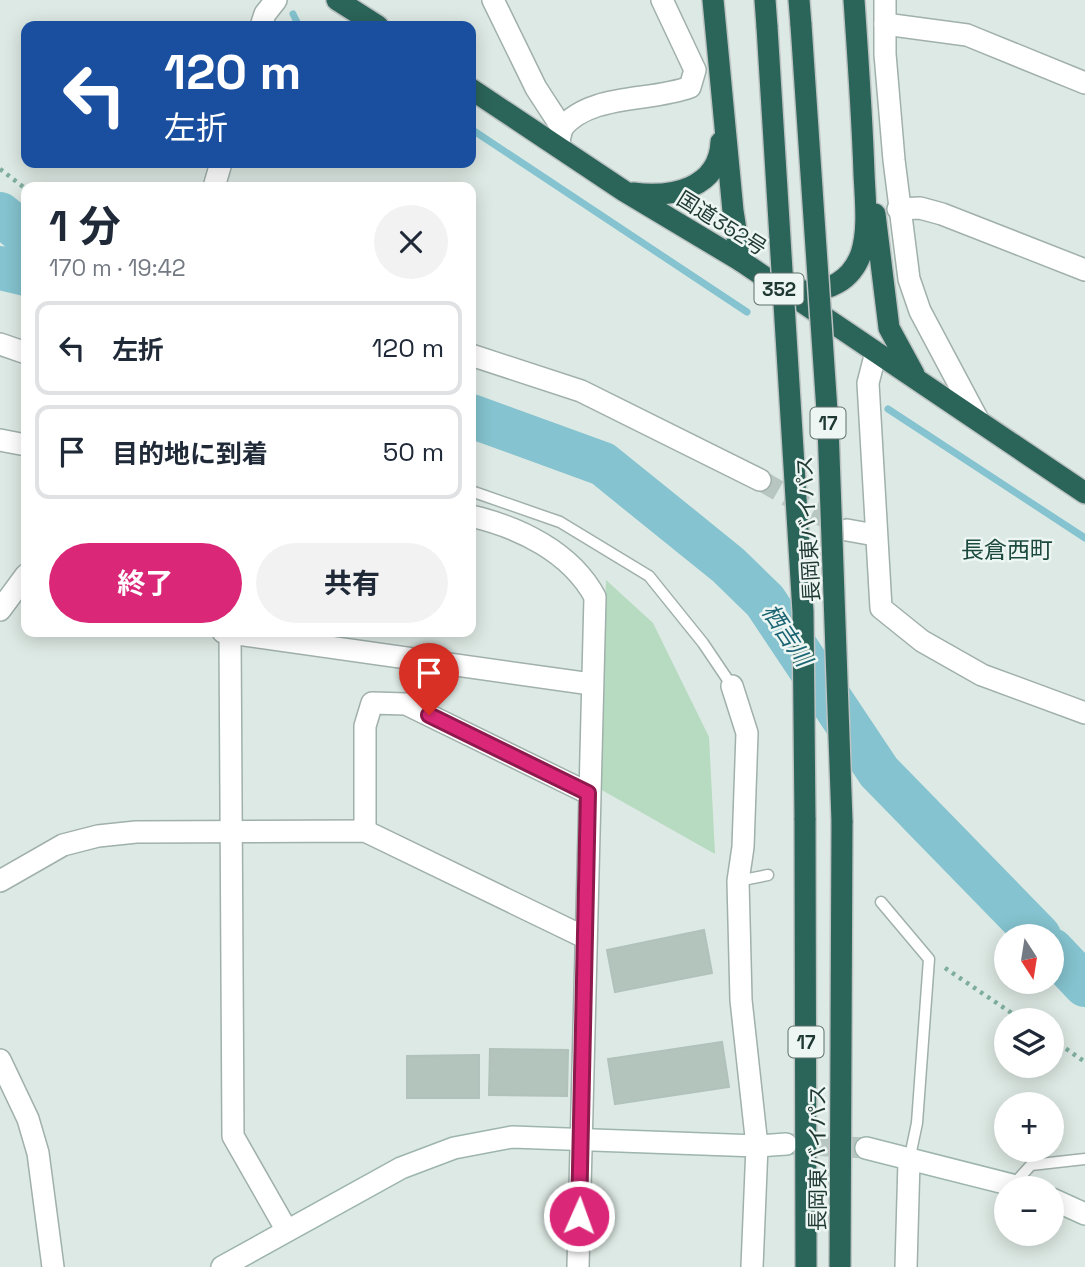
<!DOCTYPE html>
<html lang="ja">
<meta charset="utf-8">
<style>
:root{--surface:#fff;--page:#f2f2f3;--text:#1f2937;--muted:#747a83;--line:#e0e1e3;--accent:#db2777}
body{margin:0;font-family:"Space Grotesk","Noto Sans JP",sans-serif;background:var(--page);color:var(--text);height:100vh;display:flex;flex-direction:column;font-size:26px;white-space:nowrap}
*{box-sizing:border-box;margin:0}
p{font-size:23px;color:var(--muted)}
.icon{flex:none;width:38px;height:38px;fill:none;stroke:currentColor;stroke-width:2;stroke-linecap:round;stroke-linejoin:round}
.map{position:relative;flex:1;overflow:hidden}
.details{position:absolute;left:21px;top:182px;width:455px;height:455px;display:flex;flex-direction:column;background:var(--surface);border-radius:14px;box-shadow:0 4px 18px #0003}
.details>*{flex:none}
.hud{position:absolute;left:21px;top:21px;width:455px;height:147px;border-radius:14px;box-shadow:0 4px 18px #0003;background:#1a4fa0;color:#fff;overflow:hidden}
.needle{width:46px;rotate:168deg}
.tools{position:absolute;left:994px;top:924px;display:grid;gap:14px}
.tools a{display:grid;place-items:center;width:70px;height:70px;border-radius:50%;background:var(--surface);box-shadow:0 4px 18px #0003;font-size:35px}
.pin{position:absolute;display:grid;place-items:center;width:60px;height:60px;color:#fff;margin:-72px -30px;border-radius:50% 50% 50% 0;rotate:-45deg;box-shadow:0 0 7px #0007}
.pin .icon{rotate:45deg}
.me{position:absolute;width:77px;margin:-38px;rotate:2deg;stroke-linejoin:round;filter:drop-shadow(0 0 5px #0008)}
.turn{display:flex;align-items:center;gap:24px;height:147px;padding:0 28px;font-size:32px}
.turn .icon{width:91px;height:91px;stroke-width:2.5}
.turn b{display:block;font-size:49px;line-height:60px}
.round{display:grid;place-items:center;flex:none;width:74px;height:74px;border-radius:37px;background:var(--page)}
.overview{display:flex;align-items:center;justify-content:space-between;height:119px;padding:0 28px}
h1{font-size:42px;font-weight:700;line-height:52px}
.action{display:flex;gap:14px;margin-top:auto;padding:14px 28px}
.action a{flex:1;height:80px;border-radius:42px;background:var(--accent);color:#fff;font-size:28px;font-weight:700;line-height:80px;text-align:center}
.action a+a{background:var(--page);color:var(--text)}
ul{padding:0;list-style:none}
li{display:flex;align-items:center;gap:21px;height:94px;margin:0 14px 10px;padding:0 14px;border:4px solid var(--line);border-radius:14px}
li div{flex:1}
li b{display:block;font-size:26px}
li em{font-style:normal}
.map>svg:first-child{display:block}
.green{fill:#b6dbc0}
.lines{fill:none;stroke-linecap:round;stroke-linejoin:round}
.stream{stroke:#84c3cf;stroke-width:7}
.river{stroke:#84c3cf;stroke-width:44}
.building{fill:#b3c4bd;stroke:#b0c2bb;stroke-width:2}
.street-tunnel{stroke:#b7c6c0;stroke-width:21;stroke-dasharray:21 10;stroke-linecap:butt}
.secondary-tunnel{stroke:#b7c6c0;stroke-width:21;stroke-dasharray:21 10;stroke-linecap:butt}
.lane-casing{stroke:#a0b0ab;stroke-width:13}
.street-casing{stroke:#a0b0ab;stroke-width:24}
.secondary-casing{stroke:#9db5ac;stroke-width:24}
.highway-casing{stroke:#bcc3c2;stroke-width:24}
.path{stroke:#7ead9e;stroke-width:4.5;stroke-dasharray:3.5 5;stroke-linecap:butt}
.lane{stroke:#fff;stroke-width:10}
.street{stroke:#fff;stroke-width:21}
.secondary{stroke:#fff;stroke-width:21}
.highway{stroke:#2b6459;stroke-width:21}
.highway-bridge-casing{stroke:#bcc3c2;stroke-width:24;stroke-linecap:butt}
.highway-bridge{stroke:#2b6459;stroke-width:21}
.route-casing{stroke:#8e194d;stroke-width:18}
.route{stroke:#db2777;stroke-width:12}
.labels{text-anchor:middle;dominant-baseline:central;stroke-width:5;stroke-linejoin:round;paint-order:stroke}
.shield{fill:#edf6f2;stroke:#5d716c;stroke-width:2}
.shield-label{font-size:19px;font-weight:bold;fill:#1f3832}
.street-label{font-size:21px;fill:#1f3832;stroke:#edf6f2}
.neighbourhood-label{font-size:23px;fill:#1c4a3f;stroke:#edf6f2}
.water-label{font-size:23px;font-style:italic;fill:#1a6473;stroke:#edf6f2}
</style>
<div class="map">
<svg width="1085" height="1267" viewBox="0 0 1085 1267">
<rect width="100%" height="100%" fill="#dde9e4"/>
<path class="green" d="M606,580L653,623L709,737L715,854L600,789Z"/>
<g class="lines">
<g class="stream">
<path d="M293,14L299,26"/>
<path d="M471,129L747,312"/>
<path d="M888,409L1085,538"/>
</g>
<g class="river">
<path d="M0,214L26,235"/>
<path d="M0,268L26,274"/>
<path d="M471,416L603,464L728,565L765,601L879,772L1039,936"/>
<path d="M1052,950L1085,985"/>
</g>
</g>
<g class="building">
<path d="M704,930L712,973L615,992L607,950Z"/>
<path d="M722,1042L729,1087L615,1104L608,1059Z"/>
<path d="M490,1049L568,1050L567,1096L489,1095Z"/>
<path d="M479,1055V1098H407V1056Z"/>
</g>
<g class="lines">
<path class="street-tunnel" d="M760,480L845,529"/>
<path class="secondary-tunnel" d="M788,1144L866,1148"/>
<g class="lane-casing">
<g id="lane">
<path d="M471,491L560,522L649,576L703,643L732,686"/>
<path d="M738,881L768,875"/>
<path d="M881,902L929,959L917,1123L909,1161"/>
<path d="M1014,1184L1031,1165L1085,1159"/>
</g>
</g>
<g class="street-casing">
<g id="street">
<path d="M493,0L536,88L562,128L559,141"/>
<path d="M885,0V54L894,160L909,279L920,311L978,420"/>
<path d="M885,24L967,35L1085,83"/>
<path d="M261,26L265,14L276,0"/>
<path d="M562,128C590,93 651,102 690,87L695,70L662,0"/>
<path d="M214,187L221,163"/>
<path d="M898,209L920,208L942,214L1085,270"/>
<path d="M0,344L26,353"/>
<path d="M876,352L868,383L881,608L922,641L982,675L1085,713"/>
<path d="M471,355L581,391L760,480"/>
<path d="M0,440L26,445"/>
<path d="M471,516C519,527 571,552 595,597L578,1267"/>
<path d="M847,530L875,535"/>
<path d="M0,610L26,575"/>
<path d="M223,632L591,684"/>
<path d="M230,632L233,1136L286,1229"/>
<path d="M732,686L747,733L743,847L738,881L741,1000L757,1146L752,1267"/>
<path d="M365,831V726L372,703L406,704L588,793"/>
<path d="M0,881L63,845L98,836L136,832L365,831L584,937"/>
<path d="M0,1060L28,1119L38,1153L53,1267"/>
<path d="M906,1267L909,1161"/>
</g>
</g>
<g class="secondary-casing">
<g id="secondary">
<path d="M866,1148L1024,1188"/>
<path d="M1052,1199L1085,1214"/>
<path d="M222,1267L401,1168L454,1148L512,1137L757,1146L786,1144"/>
</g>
</g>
<g class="highway-casing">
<g id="highway">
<path d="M337,0L378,26"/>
<path d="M713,0L733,211L741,261"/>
<path d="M765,0L767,27"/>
<path d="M799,0L801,25"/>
<path d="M471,89L624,191L741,261L1085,493"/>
<path d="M633,193C671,198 719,189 721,142"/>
<path d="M875,214L889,328L914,374"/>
<path d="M802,291C828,292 851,281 861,254C869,230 865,198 864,173C862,115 858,58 854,0"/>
<path d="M805,818L806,1267"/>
<path d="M840,1267L842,821"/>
</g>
</g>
<g class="path">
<path d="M0,169L26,189"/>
<path d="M945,968L1022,1020"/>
<path d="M1052,1039L1085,1062"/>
</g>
<use href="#lane" class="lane"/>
<use href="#street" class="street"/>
<use href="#secondary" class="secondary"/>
<use href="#highway" class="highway"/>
<g class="highway-bridge-casing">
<g id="highway-bridge">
<path d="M801,25L828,426L842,821"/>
<path d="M767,27L803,612L805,818"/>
</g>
</g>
<use href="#highway-bridge" class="highway-bridge"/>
</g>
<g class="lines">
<g class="route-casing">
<path id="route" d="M429,715L588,793L579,1216"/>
</g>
<use href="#route" class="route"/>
</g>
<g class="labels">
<g class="shield">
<rect x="754.5" y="273.5" width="49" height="31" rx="5"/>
<rect x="810.5" y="407.5" width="35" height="31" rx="5"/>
<rect x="788.5" y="1026.5" width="35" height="31" rx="5"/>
</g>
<g class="shield-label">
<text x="779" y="289">352</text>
<text x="828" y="423">17</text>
<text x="806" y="1042">17</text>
</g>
<g class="street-label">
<text transform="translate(722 223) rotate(32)">国道352号</text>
<text transform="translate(808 529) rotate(-93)">長岡東バイパス</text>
<text transform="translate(817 1158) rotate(-90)">長岡東バイパス</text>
</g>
<g class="neighbourhood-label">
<text x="1007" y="550">長倉西町</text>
</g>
<g class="water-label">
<text transform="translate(787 635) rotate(56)">栖吉川</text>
</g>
</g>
</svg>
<div class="tools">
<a><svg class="needle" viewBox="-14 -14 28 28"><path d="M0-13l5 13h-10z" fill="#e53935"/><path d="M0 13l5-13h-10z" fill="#747a83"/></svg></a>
<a><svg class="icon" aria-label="layers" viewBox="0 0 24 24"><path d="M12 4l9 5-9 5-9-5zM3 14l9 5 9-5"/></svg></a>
<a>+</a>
<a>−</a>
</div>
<div class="pin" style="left:429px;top:715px;background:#d93025"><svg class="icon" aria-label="arrive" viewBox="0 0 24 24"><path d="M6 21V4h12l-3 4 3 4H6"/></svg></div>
<svg class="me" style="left:579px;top:1216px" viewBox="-20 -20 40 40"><circle r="17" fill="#db2777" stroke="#fff" stroke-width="3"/><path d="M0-11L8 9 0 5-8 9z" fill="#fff"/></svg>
<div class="hud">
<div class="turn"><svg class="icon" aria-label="left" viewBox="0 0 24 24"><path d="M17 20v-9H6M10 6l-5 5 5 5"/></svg><div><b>120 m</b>左折</div></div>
</div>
<section class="details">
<div class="overview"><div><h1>1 分</h1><p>170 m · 19:42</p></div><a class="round"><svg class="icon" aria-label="close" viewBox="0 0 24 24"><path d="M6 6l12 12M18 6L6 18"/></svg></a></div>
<ul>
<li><svg class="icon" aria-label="left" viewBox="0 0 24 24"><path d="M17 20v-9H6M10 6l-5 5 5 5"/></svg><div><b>左折</b></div><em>120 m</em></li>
<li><svg class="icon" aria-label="arrive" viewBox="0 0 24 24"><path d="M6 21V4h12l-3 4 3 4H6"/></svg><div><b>目的地に到着</b></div><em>50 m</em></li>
</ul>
<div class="action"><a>終了</a><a>共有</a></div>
</section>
</div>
